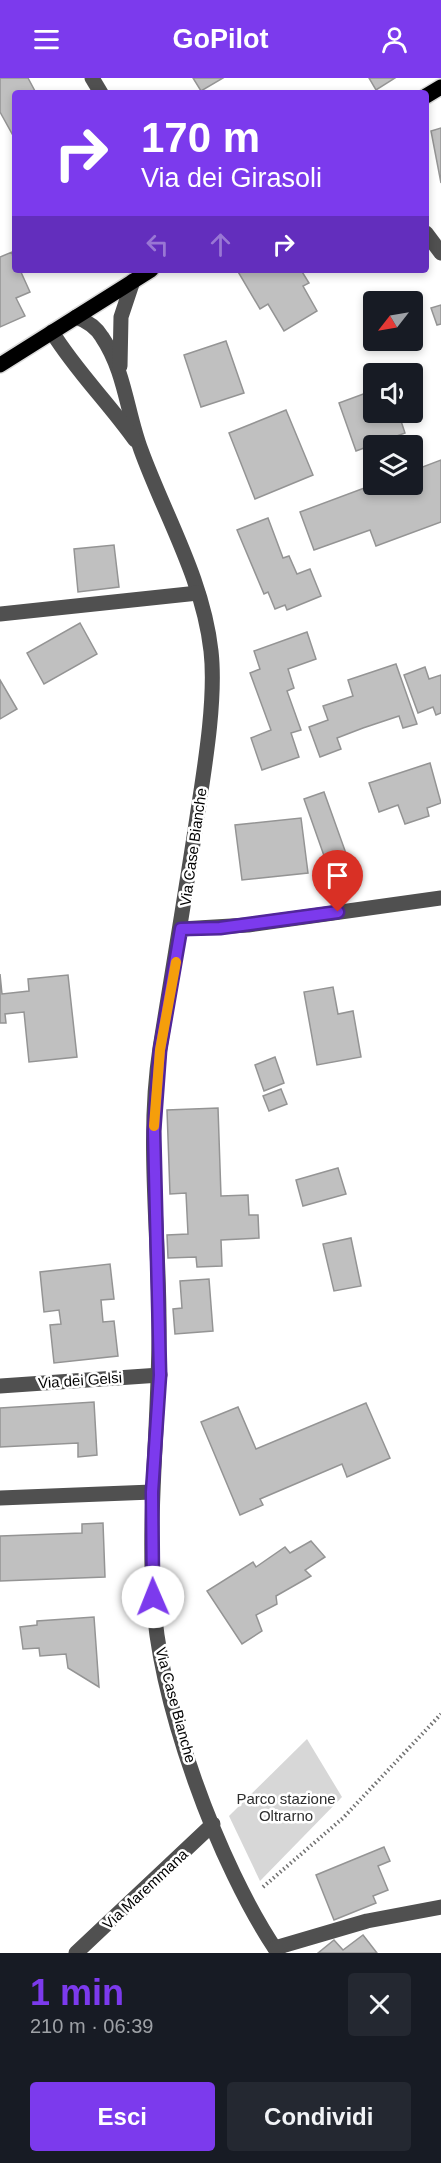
<!DOCTYPE html>
<html lang="it">
<meta charset="utf-8">
<style>
:root{--surface:#171b24;--page:#242831;--text:#f1f3f6;--muted:#9ea1a6;--accent:#7c3aed}
body{margin:0;font-family:Helvetica,sans-serif;background:var(--page);color:var(--text);height:100vh;display:flex;flex-direction:column;font-size:22px;white-space:nowrap}
*{box-sizing:border-box;margin:0}
p{font-size:20px;color:var(--muted)}
.icon{flex:none;width:33px;height:33px;fill:none;stroke:currentColor;stroke-width:2;stroke-linecap:round;stroke-linejoin:round}
.map{position:relative;height:1875px;overflow:hidden}
.sheet{display:flex;flex-direction:column;background:var(--surface);flex:1}
.sheet>*{flex:none}
.guide{position:absolute;left:12px;top:12px;width:417px;height:183px;border-radius:6px;box-shadow:0 3px 9px #0003;background:#7c3aed;color:#fff;overflow:hidden}
.needle{width:39px;rotate:239deg}
.tools{position:absolute;left:363px;top:213px;display:grid;gap:12px}
.tools a{display:grid;place-items:center;width:60px;height:60px;border-radius:6px;background:var(--surface);box-shadow:0 3px 9px #0003;font-size:30px}
.pin{position:absolute;display:grid;place-items:center;width:51px;height:51px;color:#fff;margin:-62px -26px;border-radius:50% 50% 50% 0;rotate:-45deg;box-shadow:0 0 6px #0007}
.pin .icon{rotate:45deg}
.me{position:absolute;width:66px;margin:-33px;rotate:359deg;stroke-linejoin:round;filter:drop-shadow(0 0 4px #0008)}
.turn{display:flex;align-items:center;gap:21px;height:126px;padding:0 30px;font-size:27px}
.turn .icon{width:78px;height:78px;stroke-width:2.5}
.turn b{display:block;font-size:42px;line-height:51px}
.lanes{display:flex;align-items:center;height:57px;padding:0 30px;background:#0003;justify-content:center;gap:30px;direction:ltr}
.lanes .off{opacity:.35}
.round{display:grid;place-items:center;flex:none;width:63px;height:63px;border-radius:6px;background:var(--page)}
.overview{display:flex;align-items:center;justify-content:space-between;height:102px;padding:0 30px}
h1{font-size:36px;font-weight:700;line-height:45px;color:var(--accent)}
.button{display:flex;gap:12px;margin-top:auto;padding:12px 30px}
.button a{flex:1;height:69px;border-radius:6px;background:var(--accent);color:#fff;font-size:24px;font-weight:700;line-height:69px;text-align:center}
.button a+a{background:var(--page);color:var(--text)}
header{display:flex;justify-content:space-between;align-items:center;height:78px;padding:0 30px;background:var(--accent);color:#fff;font-size:27px;font-weight:700}
.map>svg:first-child{display:block}
.green{fill:#d7d7d7}
.building{fill:#c0c0c0;stroke:#949494;stroke-width:1.5}
.lines{fill:none;stroke-linecap:round;stroke-linejoin:round}
.major-casing{stroke:#dbdbdb;stroke-width:18}
.path{stroke:#727272;stroke-width:4;stroke-dasharray:1.5 3;stroke-linecap:butt}
.minor{stroke:#505050;stroke-width:15}
.major{stroke:#000;stroke-width:15}
.route-casing{stroke:#51269a;stroke-width:15}
.route{stroke:#7c3aed;stroke-width:10}
.slow{stroke:#f59e0b;stroke-width:10}
.labels{text-anchor:middle;dominant-baseline:central;stroke-width:5;stroke-linejoin:round;paint-order:stroke}
.street-label{font-size:15px;fill:#000;stroke:#fff}
.park-label{font-size:15px;fill:#2e2e2e;stroke:#fff}
</style>
<header><svg class="icon" aria-label="menu" viewBox="0 0 24 24"><path d="M4 6h16M4 12h16M4 18h16"/></svg>GoPilot<svg class="icon" aria-label="person" viewBox="0 0 24 24"><circle cx="12" cy="8" r="4"/><path d="M4 21q1-7 8-7t8 7"/></svg></header>
<div class="map">
<svg width="441" height="1875" viewBox="0 0 441 1875">
<rect width="100%" height="100%" fill="#fff"/>
<path class="green" d="M307,1661L342,1719L260,1803L229,1738Z"/>
<g class="building">
<path d="M0,0H28L36,15H15V61L0,34Z"/>
<path d="M193,0H223L201,13Z"/>
<path d="M369,0H395L376,12Z"/>
<path d="M441,50V105L431,53Z"/>
<path d="M12,174L15,192H20L30,214L16,220L25,238L0,249V179Z"/>
<path d="M237,192H301L309,205L303,208L317,233L284,253L268,226L260,231Z"/>
<path d="M441,227V246L437,247L431,230Z"/>
<path d="M226,263L244,315L201,329L184,277Z"/>
<path d="M374,312V334H398L405,355L356,373L339,325Z"/>
<path d="M286,332L313,397L255,421L229,355Z"/>
<path d="M441,382V444L376,468L370,452L314,472L300,434L375,406H412V393Z"/>
<path d="M268,440L283,480L289,478L297,496L310,491L321,518L287,532L285,527L275,531L268,514L264,516L237,452Z"/>
<path d="M114,467L119,509L78,514L74,471Z"/>
<path d="M80,545L97,576L44,606L27,575Z"/>
<path d="M307,554L316,581L288,591L294,610L287,613L301,652L291,655L299,679L262,692L251,660L271,652L250,595L260,591L254,573Z"/>
<path d="M396,586L417,646L403,650L399,638L363,650L337,660L341,671L320,679L309,649L328,642L323,628L353,618L348,602Z"/>
<path d="M425,589L429,601L441,597V635L436,637L433,629L418,635L404,597Z"/>
<path d="M0,602L17,631L0,641Z"/>
<path d="M430,685L441,725L427,730L429,738L405,746L398,727L379,734L369,705Z"/>
<path d="M324,714L348,781L328,789L304,721Z"/>
<path d="M301,740L308,795L242,802L235,747Z"/>
<path d="M0,896L2,916L29,913L28,901L68,897L77,979L29,984L24,934L5,936L6,945H0Z"/>
<path d="M333,909L338,936L353,933L361,979L317,987L304,914Z"/>
<path d="M275,979L284,1005L264,1013L255,987Z"/>
<path d="M281,1011L287,1026L269,1033L263,1018Z"/>
<path d="M218,1030L221,1118L248,1117L249,1137H258L259,1160L221,1162L222,1188L197,1189L196,1179L168,1180L167,1157L188,1156L186,1115L170,1116L167,1032Z"/>
<path d="M338,1090L346,1116L303,1128L296,1102Z"/>
<path d="M351,1160L361,1208L334,1213L323,1166Z"/>
<path d="M110,1186L114,1221L101,1222L103,1244L114,1243L118,1278L54,1285L50,1247L61,1246L59,1232L44,1234L40,1194Z"/>
<path d="M209,1201L213,1253L175,1256L173,1231L182,1230L180,1203Z"/>
<path d="M94,1324L97,1377L78,1379V1365L0,1369V1330Z"/>
<path d="M366,1325L390,1380L347,1399L342,1386L260,1421L263,1427L240,1437L201,1344L238,1329L256,1371Z"/>
<path d="M103,1445L105,1499L0,1503V1458L82,1455V1446Z"/>
<path d="M311,1463L325,1479L305,1492L311,1498L276,1518L277,1526L256,1537L262,1553L242,1566L207,1513L253,1484L256,1489L285,1469L290,1475Z"/>
<path d="M94,1539L99,1609L68,1590L66,1576L40,1578L39,1570L23,1571L20,1549L37,1547V1543Z"/>
<path d="M384,1769L390,1783L378,1788L388,1812L373,1818L376,1825L334,1842L316,1797Z"/>
<path d="M363,1857L377,1875H318L334,1862L343,1872Z"/>
</g>
<g class="lines">
<g class="major-casing">
<g id="major">
<path d="M426,18L441,9"/>
<path d="M0,287L151,192"/>
</g>
</g>
<path class="path" d="M263,1809L343,1740L441,1636"/>
<g class="minor">
<path d="M92,0L101,15"/>
<path d="M426,155L441,175"/>
<path d="M76,239C87,243 96,249 102,259C125,293 127,335 141,372C165,438 203,501 211,573C216,617 206,681 199,726C187,807 173,889 160,970C146,1060 159,1153 159,1243C160,1334 148,1425 153,1516C158,1623 218,1787 278,1875"/>
<path d="M52,254C76,293 108,324 135,362"/>
<path d="M120,288L121,239L133,203"/>
<path d="M0,536L198,515"/>
<path d="M181,851L248,847L441,820"/>
<path d="M0,1308L160,1297"/>
<path d="M0,1420L152,1414"/>
<path d="M275,1870L367,1843L441,1829"/>
<path d="M76,1875L213,1746"/>
</g>
<use href="#major" class="major"/>
</g>
<g class="lines">
<g class="route-casing">
<path id="route" d="M153,1519L152,1414L160,1297L154,1053L160,972L181,851L220,850L338,834"/>
</g>
<use href="#route" class="route"/>
<path class="slow" d="M154,1048L160,972L176,884"/>
</g>
<g class="labels">
<g class="street-label">
<text transform="translate(193 769) rotate(-82)">Via Case Bianche</text>
<text transform="translate(80 1302) rotate(-4)">Via dei Gelsi</text>
<text transform="translate(176 1627) rotate(75)">Via Case Bianche</text>
<text transform="translate(145 1811) rotate(-43)">Via Maremmana</text>
</g>
<g class="park-label">
<text x="286" y="1720">Parco stazione<tspan x="286" dy="17">Oltrarno</tspan></text>
</g>
</g>
</svg>
<div class="tools">
<a><svg class="needle" viewBox="-14 -14 28 28"><path d="M0-13l5 13h-10z" fill="#e53935"/><path d="M0 13l5-13h-10z" fill="#9ea1a6"/></svg></a>
<a><svg class="icon" aria-label="sound" viewBox="0 0 24 24"><path d="M4 9h4l5-4v14l-5-4H4zM17 9q2 3 0 6"/></svg></a>
<a><svg class="icon" aria-label="layers" viewBox="0 0 24 24"><path d="M12 4l9 5-9 5-9-5zM3 14l9 5 9-5"/></svg></a>
</div>
<div class="pin" style="left:338px;top:834px;background:#d93025"><svg class="icon" aria-label="arrive" viewBox="0 0 24 24"><path d="M6 21V4h12l-3 4 3 4H6"/></svg></div>
<svg class="me" style="left:153px;top:1519px" viewBox="-20 -20 40 40"><circle r="19" fill="#fff"/><path d="M0-13L10 11 0 6-10 11z" fill="#7c3aed"/></svg>
<div class="guide">
<div class="turn"><svg class="icon" aria-label="right" viewBox="0 0 24 24"><path d="M7 20v-9h11M14 6l5 5-5 5"/></svg><div><b>170 m</b>Via dei Girasoli</div></div>
<div class="lanes"><svg class="icon off" aria-label="left" viewBox="0 0 24 24"><path d="M17 20v-9H6M10 6l-5 5 5 5"/></svg><svg class="icon off" aria-label="ahead" viewBox="0 0 24 24"><path d="M12 20V5M6 11l6-6 6 6"/></svg><svg class="icon" aria-label="right" viewBox="0 0 24 24"><path d="M7 20v-9h11M14 6l5 5-5 5"/></svg></div>
</div>
</div>
<section class="sheet">
<div class="overview"><div><h1>1 min</h1><p>210 m · 06:39</p></div><a class="round"><svg class="icon" aria-label="close" viewBox="0 0 24 24"><path d="M6 6l12 12M18 6L6 18"/></svg></a></div>
<div class="button"><a>Esci</a><a>Condividi</a></div>
</section>
